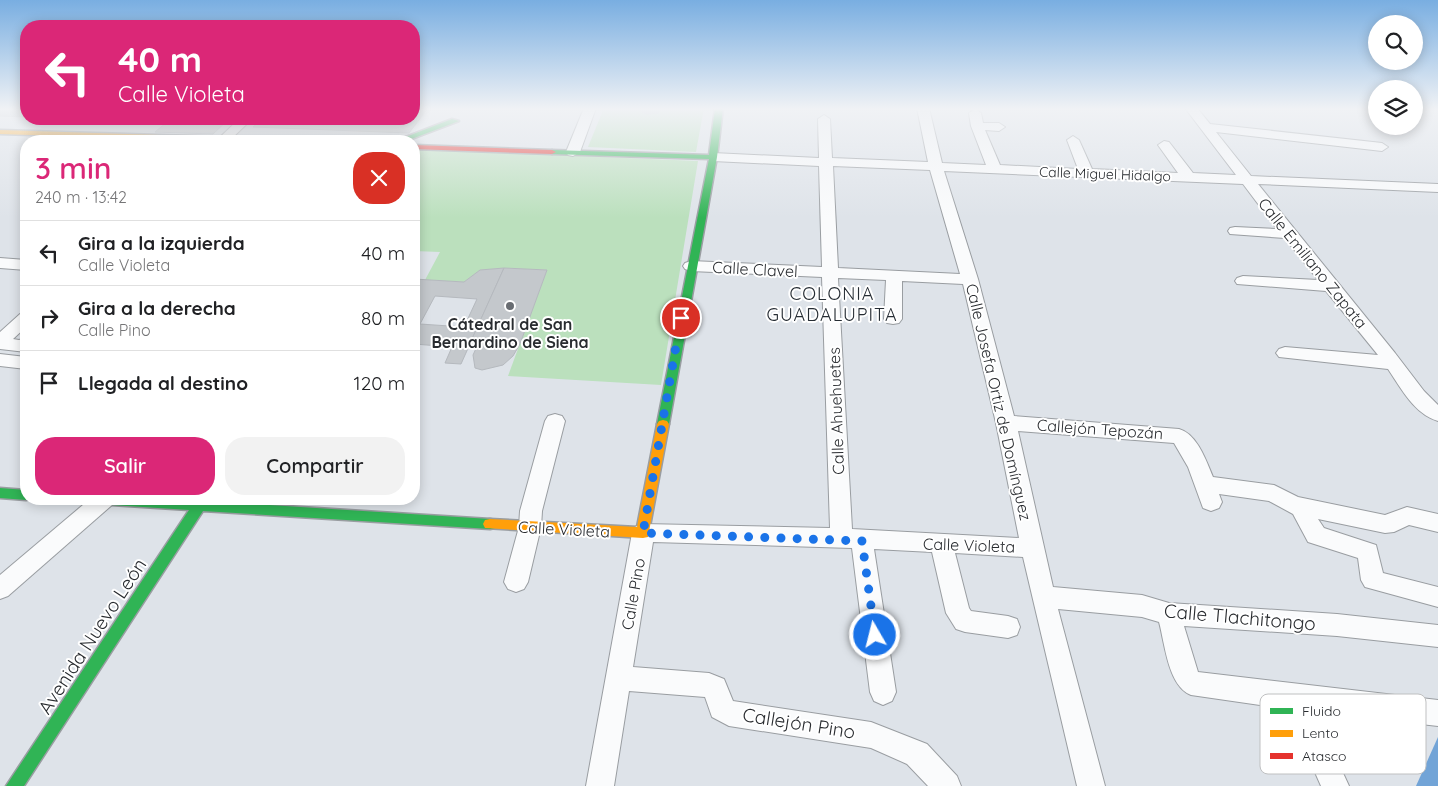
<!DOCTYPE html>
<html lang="es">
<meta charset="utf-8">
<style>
:root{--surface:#fff;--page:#f2f2f2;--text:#202124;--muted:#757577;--line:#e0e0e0;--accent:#db2777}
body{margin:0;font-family:Quicksand,sans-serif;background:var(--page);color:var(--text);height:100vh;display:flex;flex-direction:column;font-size:19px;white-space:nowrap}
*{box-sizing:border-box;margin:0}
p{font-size:16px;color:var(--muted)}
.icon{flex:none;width:28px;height:28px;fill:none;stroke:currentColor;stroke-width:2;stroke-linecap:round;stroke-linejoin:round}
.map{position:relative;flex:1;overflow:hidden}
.sheet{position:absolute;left:20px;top:135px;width:400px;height:370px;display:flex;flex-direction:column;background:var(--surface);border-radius:20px;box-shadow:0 2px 12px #0003}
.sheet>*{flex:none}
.banner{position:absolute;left:20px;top:20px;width:400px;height:105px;border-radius:20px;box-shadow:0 2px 12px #0003;background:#db2777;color:#fff;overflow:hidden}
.tools{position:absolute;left:1368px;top:15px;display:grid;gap:10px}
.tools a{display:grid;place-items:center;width:55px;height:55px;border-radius:50%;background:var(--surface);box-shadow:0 2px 12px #0003;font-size:25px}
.pin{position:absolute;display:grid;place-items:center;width:42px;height:42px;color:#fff;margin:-21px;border:2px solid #fff;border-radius:50%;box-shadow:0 1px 5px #0007}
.me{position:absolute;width:55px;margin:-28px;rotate:352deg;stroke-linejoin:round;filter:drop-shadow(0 0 4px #0008)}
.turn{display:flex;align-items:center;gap:18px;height:105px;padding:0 15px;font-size:22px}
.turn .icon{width:65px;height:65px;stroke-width:2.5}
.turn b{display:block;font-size:35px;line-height:42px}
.round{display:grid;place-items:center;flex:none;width:52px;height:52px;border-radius:20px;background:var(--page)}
.head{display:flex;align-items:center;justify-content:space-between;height:85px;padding:0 15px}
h1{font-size:30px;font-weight:600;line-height:38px;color:var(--accent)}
.action{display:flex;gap:10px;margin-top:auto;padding:10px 15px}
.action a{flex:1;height:58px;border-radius:20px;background:var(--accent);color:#fff;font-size:20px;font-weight:600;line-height:58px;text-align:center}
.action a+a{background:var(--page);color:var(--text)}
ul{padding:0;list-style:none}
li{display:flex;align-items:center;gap:15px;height:65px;padding:0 15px;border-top:1px solid var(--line)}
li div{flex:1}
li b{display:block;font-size:19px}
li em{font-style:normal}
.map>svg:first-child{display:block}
.green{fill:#bbe0bd}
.water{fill:#72a4d7}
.building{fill:#c4c8cc;stroke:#b5b9be;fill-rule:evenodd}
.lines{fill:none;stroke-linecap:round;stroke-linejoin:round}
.street-casing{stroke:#999da1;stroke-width:2}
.fast-casing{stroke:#999da1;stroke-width:3}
.slow-casing{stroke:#999da1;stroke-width:3}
.jam-casing{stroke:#999da1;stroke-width:3}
.street{fill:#fafbfc;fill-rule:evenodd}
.fast{fill:#30b455;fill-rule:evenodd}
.slow{fill:#ff9f0a;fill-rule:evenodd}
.jam{fill:#e5322d;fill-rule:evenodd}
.route{stroke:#1a73e8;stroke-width:9;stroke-dasharray:0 16.2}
.poi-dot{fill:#686c71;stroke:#fff;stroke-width:2}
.labels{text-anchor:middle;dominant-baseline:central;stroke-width:4;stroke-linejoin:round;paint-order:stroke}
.far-street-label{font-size:14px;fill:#292c30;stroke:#fff}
.street-label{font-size:16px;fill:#292c30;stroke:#fff}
.poi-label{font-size:16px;font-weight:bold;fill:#292c30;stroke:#fff}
.neighbourhood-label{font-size:18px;letter-spacing:1px;fill:#252c33;stroke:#fff}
.near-street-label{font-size:19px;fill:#292c30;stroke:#fff}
.key{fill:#fff;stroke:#bfc0c1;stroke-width:1}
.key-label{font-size:14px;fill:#292c30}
</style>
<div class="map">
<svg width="1438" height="786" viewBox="0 0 1438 786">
<rect width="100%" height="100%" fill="#dee3e9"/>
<g class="green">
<path d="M604,108H704L696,152L588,147Z"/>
<path d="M414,149L698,161L661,385L508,376L547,270L504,268L480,270L464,282L425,280L440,252L414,251Z"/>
</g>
<path class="water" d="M1438,737V786H1416Z"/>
<g class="building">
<path d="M0,108H26V117L0,116Z"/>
<path d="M414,108H428L409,133L253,127L262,119H414Z"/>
<path d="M646,108H655L659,109L658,113L646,114L642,112Z"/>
<path d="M68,119H229L213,134L155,132L167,122Z"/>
<path d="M504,268L461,364L445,363L452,347L414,344V279L464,282L480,270ZM435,296L477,299L464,327L420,324Z"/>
<path d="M504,268L547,270L520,344L513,356L503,365L482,370L475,368L473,355L479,342L471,341Z"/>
</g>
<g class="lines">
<g class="street-casing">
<g id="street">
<path d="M584,108H596L580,152L573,156L568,155L566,152Z"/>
<path d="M917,108H929L942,163L986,165L971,126L969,113L975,109L981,113L983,123H999L1005,127L999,131L985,130L1000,165L1078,169L1067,140L1073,136L1079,140L1092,169L1178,173L1158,145L1164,141L1169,142L1193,173L1236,175L1185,108H1197L1210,124L1382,143L1388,147L1382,151L1216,132L1251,176L1438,184V192L1258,184L1395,353L1424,391L1438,405V421C1414,414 1401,388 1388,369L1279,357L1276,353L1279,349L1285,347L1378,355L1326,291L1237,284L1235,281L1237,278L1243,276L1318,280L1285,238L1230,234L1228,231L1230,228L1235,227L1277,229L1243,184L944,171L978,279L1014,416L1179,429C1197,434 1206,460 1213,477L1274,485L1298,497L1385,515L1407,507L1438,514V532L1409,525L1394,532L1385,533L1318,519L1324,528L1376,545L1383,573L1438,587V607L1365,587L1361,580L1358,558L1308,542L1293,514L1269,501L1219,494L1222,502L1219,508L1211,511L1203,508L1188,467L1174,443L1018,431L1053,587L1142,595L1169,603L1337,614L1438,625V647L1337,636L1184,626L1198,672L1438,700V726L1315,712L1349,786H1321L1287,709L1191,695C1168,686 1165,644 1159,622L1142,617L1058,609L1105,786H1077L1023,557L955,553L969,608L971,611L1008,616L1017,619L1020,627L1017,635L1008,638L965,632L956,629L946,613L932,552L874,549L896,692L892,701L883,705L874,701L870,692L852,548L653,542L633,667L709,673L724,679L733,701L871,722L927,744L957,776L961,786H928L907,764L871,748L729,726L712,717L705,697L629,691L614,786H586L632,533L635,527L643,524L830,528L822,277L691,271L685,269L683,266L685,263L691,261L822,267L819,166L713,161L706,157L713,153L819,158L818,119L824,115L830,119L832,158L928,162ZM833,166L930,170L960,274L838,268ZM838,278L886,280L884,319L887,323L893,324L899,323L902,319V281L963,284L996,423L1019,538L852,529Z"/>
<path d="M239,119H252L229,141H216Z"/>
<path d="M0,258L26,260V270L0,268Z"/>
<path d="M26,313V327L13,339L19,340L26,338V352L0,349V332L20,314Z"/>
<path d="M0,354L26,357V369L0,366Z"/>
<path d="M555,414L562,416L565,421L542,511L541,527L528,582L524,589L516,592L508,589L504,582L519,527L520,511L545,421L548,416Z"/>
<path d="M90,499H115L112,505L8,596L0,599V575Z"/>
</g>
</g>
<g class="fast-casing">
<g id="fast">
<path d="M715,108H723L717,157L669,424L667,427H659L657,424L709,159L552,154L548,152L552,150L709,155Z"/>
<path d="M452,119L459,121L406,141L398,140Z"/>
<path d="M0,488L26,490V499H30L26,500L0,498Z"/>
<path d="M90,499H173L490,519L495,520L497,524L495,528L490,529L203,511L24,786H6L189,510L96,504L91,503Z"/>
</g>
</g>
<g class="slow-casing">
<g id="slow">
<path d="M0,130L290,139L294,141H224L0,134Z"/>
<path d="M663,420L667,421L669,424L648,537L643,538L485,528L483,524L485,520L490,519L637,527L657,424L659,421Z"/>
</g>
</g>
<g class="jam-casing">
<path id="jam" d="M414,145L552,150L556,152L552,154L414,149Z"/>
</g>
<use href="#street" class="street"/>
<use href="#fast" class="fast"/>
<use href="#slow" class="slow"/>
<use href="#jam" class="jam"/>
</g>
<linearGradient id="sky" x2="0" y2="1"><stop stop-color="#79aee1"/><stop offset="0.5" stop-color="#f0f2f5"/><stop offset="1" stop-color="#f0f2f5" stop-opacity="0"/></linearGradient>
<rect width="1438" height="218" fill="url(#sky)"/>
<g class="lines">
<path class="route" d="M681,318L643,533L862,541L875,635"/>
</g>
<circle class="poi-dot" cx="510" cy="306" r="5"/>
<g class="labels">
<g class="far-street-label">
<text transform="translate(1105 174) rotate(2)">Calle Miguel Hidalgo</text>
</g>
<g class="street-label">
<text transform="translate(1313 263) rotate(51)">Calle Emiliano Zapata</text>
<text transform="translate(755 269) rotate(3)">Calle Clavel</text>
<text transform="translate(999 402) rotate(77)">Calle Josefa Ortiz de Domínguez</text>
<text transform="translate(836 411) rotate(-92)">Calle Ahuehuetes</text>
<text transform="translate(1100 429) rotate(4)">Callejón Tepozán</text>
<text transform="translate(564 529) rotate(3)">Calle Violeta</text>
<text transform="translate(969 545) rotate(2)">Calle Violeta</text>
<text transform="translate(633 594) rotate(-80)">Calle Pino</text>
</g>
<g class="poi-label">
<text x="510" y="324">Cátedral de San<tspan x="510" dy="18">Bernardino de Siena</tspan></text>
</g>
<g class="neighbourhood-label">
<text x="832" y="293">COLONIA<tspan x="832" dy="21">GUADALUPITA</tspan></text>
</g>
<g class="near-street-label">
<text transform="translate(1240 617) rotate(5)">Calle Tlachitongo</text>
<text transform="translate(92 636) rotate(-57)">Avenida Nuevo León</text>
<text transform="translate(799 723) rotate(9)">Callejón Pino</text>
</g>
</g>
<rect x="1260" y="694" width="166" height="80" rx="8" class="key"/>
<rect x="1270" y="708" width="23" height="6" fill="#30b455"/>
<rect x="1270" y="730" width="23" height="7" fill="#ff9f0a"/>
<rect x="1270" y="753" width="23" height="6" fill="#e5322d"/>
<g class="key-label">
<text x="1302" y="716">Fluido</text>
<text x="1302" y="738">Lento</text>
<text x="1302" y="761">Atasco</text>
</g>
</svg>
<div class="tools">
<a><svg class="icon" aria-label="search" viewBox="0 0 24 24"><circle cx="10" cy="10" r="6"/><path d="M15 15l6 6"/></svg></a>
<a><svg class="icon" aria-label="layers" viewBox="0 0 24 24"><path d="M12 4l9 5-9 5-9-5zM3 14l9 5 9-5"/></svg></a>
</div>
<div class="pin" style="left:681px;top:318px;background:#d93025"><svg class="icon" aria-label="arrive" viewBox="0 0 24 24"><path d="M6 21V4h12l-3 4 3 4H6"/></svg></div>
<svg class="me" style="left:875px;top:635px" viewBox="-20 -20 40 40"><circle r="17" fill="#1a73e8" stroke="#fff" stroke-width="3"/><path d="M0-11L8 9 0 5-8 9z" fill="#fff"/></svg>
<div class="banner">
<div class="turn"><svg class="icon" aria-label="left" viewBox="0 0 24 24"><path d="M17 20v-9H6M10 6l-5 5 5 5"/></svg><div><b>40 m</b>Calle Violeta</div></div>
</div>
<section class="sheet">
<div class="head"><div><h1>3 min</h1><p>240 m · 13:42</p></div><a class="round" style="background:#d93025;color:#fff"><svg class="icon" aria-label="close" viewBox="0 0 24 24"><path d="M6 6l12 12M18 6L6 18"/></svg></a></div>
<ul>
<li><svg class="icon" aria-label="left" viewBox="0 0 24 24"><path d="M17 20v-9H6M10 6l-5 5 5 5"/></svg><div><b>Gira a la izquierda</b><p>Calle Violeta</p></div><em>40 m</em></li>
<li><svg class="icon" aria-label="right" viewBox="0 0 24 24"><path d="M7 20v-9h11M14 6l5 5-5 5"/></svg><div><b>Gira a la derecha</b><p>Calle Pino</p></div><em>80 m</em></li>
<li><svg class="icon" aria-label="arrive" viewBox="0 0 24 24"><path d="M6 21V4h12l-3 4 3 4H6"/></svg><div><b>Llegada al destino</b></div><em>120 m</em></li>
</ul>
<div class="action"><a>Salir</a><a>Compartir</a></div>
</section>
</div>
